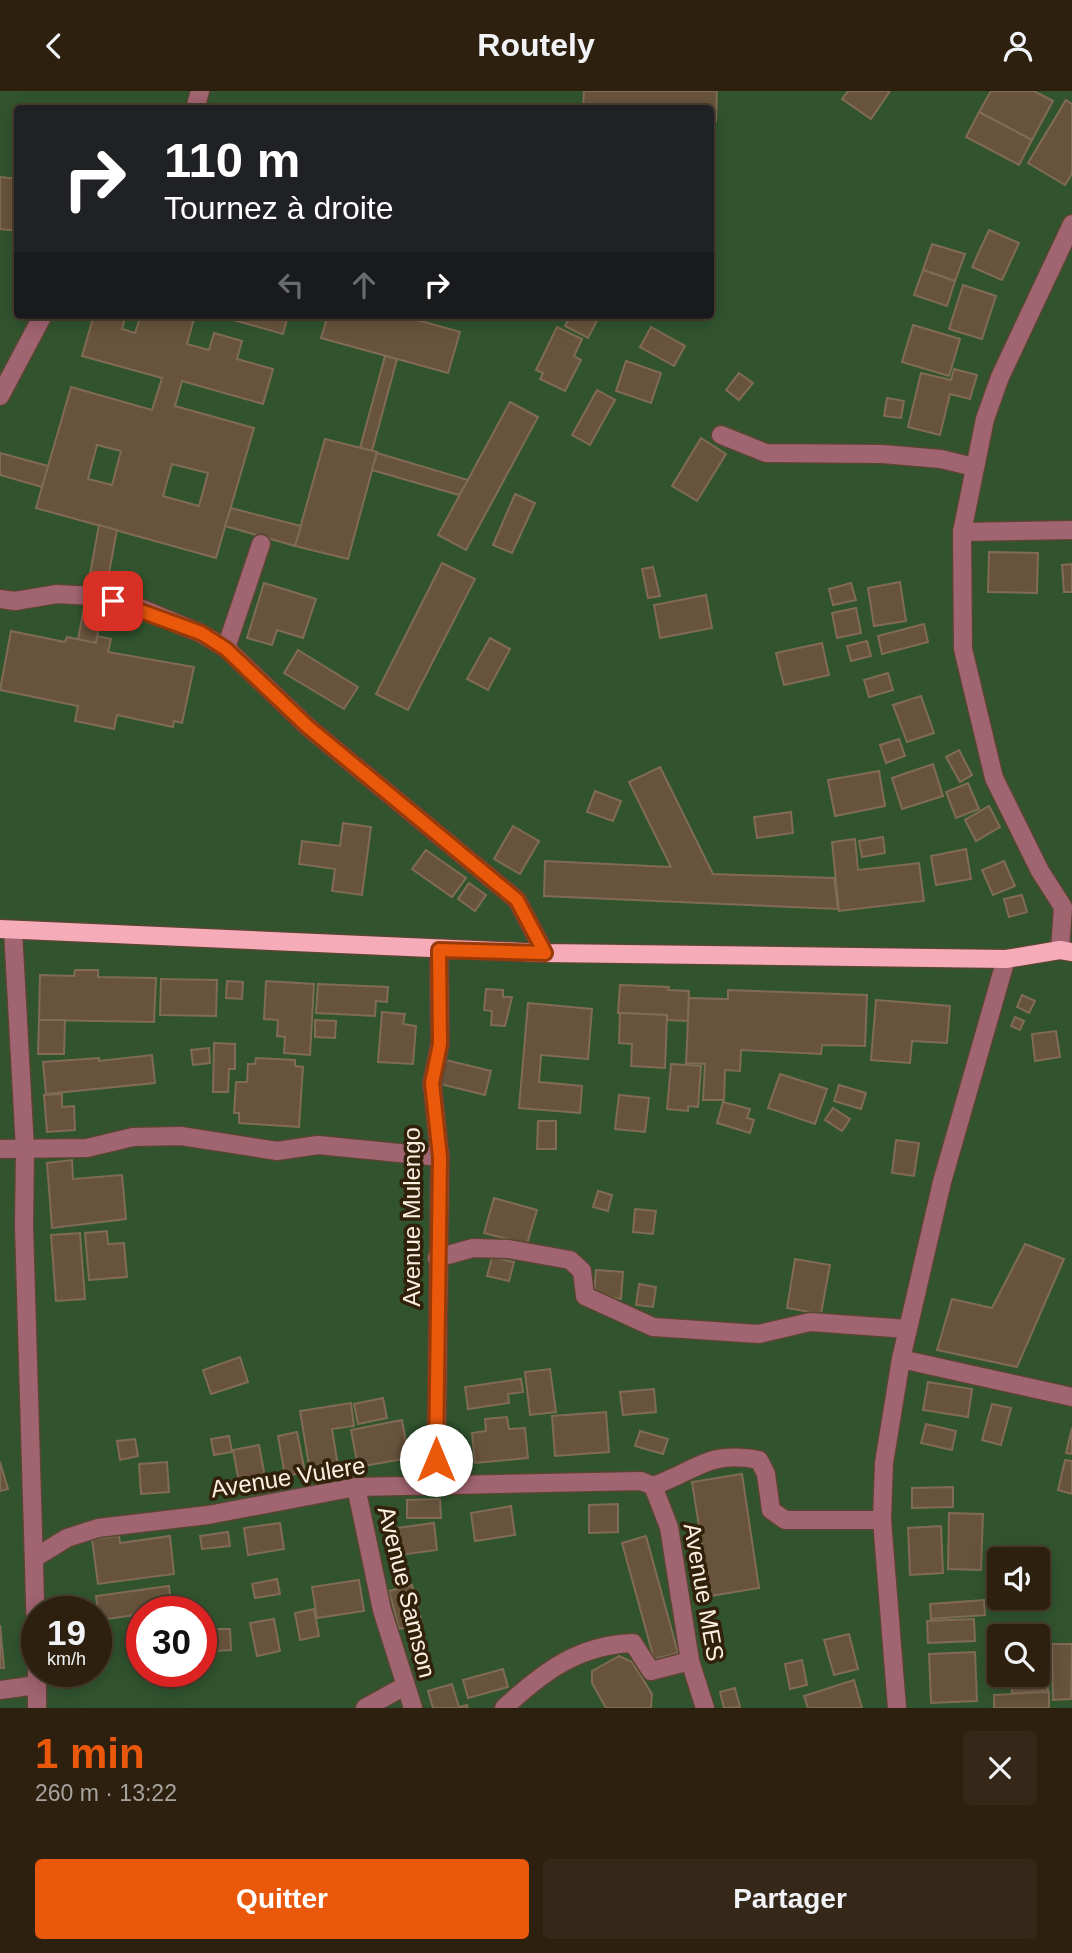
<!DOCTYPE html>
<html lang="fr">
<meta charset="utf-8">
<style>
:root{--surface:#2d200f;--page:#352818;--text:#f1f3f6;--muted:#a7a39e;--line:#483e2f;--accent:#ea580c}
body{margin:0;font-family:Helvetica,sans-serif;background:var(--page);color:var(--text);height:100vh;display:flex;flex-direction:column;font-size:26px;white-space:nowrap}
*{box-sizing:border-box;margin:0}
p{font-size:23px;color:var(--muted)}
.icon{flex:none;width:38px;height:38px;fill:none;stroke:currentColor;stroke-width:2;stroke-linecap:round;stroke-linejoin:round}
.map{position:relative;height:1617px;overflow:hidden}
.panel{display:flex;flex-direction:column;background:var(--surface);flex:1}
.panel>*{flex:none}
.banner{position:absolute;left:14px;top:14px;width:700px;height:214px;border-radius:7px;box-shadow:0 4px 18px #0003,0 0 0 2px var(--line);background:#202124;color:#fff;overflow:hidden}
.buttons{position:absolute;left:987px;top:1456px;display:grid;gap:14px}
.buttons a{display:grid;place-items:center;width:63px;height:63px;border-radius:7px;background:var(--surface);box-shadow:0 4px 18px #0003,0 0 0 2px var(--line);font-size:35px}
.speed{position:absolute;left:21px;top:1505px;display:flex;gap:14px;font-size:35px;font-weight:700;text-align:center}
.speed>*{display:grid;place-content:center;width:91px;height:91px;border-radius:50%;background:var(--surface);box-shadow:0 4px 18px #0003,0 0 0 2px var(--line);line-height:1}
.speed small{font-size:18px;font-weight:400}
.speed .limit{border:10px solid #d22;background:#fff;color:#111}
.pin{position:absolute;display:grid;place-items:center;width:60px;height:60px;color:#fff;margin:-30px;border-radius:14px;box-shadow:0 4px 10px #0006}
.me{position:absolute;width:77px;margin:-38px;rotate:0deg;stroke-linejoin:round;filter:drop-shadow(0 0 5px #0008)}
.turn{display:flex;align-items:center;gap:24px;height:147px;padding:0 35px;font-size:32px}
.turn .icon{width:91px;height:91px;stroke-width:2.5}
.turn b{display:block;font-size:49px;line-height:60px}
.lanes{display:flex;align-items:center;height:66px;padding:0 35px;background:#0003;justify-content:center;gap:35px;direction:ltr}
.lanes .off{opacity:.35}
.round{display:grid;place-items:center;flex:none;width:74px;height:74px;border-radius:7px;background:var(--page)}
.headline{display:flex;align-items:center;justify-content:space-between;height:119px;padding:0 35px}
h1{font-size:42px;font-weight:600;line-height:52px;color:var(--accent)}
.button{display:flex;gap:14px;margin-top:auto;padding:14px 35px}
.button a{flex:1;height:80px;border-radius:7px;background:var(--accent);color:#fff;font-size:28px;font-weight:600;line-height:80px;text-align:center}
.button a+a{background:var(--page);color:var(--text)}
header{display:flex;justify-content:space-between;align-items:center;height:91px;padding:0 35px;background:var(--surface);font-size:32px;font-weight:600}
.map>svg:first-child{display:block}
.green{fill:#31542e;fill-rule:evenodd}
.building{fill:#68543d;stroke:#806b54;stroke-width:2;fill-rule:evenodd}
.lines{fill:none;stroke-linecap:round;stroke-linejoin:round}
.minor-casing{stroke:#574631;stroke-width:21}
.major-casing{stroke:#574631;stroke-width:21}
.minor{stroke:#a16471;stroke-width:18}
.major{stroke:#f6abb9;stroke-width:18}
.route-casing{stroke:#983908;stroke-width:18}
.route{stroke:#ea580c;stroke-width:12}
.labels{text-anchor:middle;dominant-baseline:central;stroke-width:7;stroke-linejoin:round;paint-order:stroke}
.street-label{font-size:24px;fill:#fbefe2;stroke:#31200a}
</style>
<header><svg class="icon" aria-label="back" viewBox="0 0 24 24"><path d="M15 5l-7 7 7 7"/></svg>Routely<svg class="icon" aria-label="person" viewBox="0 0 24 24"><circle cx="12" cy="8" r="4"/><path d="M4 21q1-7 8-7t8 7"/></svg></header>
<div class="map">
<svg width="1072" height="1617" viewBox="0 0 1072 1617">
<rect width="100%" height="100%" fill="#3c2a14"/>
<path class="green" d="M0,0H1072V1617H0ZM18,18H710V224H18ZM999,1468H1038V1507H999ZM37,1521H96V1580H37ZM142,1521H201V1580H142ZM999,1545H1038V1584H999Z"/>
<g class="building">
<path d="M584,0H717L716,30L710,29V18H583Z"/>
<path d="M848,0H890L871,28L842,8Z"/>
<path d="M991,0H1034L1053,10L1032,49L979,21Z"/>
<path d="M1066,9L1072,13V83L1065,94L1028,72Z"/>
<path d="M979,21L1032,49L1019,74L966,46Z"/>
<path d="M0,86L18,88V140L0,138Z"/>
<path d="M989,139L1019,152L1002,189L972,176Z"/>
<path d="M932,153L965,163L955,190L923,179Z"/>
<path d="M923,179L955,190L947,215L914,204Z"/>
<path d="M963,194L996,205L982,248L949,238Z"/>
<path d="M94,224H126L122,238L135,242L141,224L181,227L182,224H195L187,253L209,259L214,242L242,250L237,268L273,278L263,313L182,290L175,315L254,337L216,467L36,417L71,296L152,319L162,287L82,265ZM97,354L121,360L112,394L88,388ZM172,373L208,382L199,415L163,405Z"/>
<path d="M216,224H288L283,243Z"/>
<path d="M328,224H411L410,227L460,241L448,282L321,247Z"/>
<path d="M571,224H600L588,247L565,235Z"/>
<path d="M913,234L960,248L949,285L902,271Z"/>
<path d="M557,236L582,248L574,265L581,269L565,300L540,288L543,282L536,279Z"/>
<path d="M651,236L685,255L674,275L640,256Z"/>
<path d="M385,265L397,268L372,360L360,357Z"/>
<path d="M626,270L661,282L651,312L616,300Z"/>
<path d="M954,278L977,284L970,308L950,303L940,344L908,336L921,282L951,289Z"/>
<path d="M739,282L753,292L739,309L726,299Z"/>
<path d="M597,299L615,309L590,354L572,344Z"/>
<path d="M887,307L904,310L901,327L884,325Z"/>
<path d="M510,311L538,326L466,459L438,444Z"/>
<path d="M701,347L726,363L697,410L672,395Z"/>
<path d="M325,348L377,361L348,468L295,455Z"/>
<path d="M0,362L48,375L42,396L0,384Z"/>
<path d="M377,362L468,389L459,404L372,379Z"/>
<path d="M515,403L535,412L512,462L493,454Z"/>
<path d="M231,417L301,435L295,455L225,435Z"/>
<path d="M99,434L117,439L96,552L78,549Z"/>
<path d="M989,461L1038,462L1037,502L988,501Z"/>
<path d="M442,472L475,488L408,619L376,603Z"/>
<path d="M1072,473V501H1064L1062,474Z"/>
<path d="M653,476L660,505L648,507L642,478Z"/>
<path d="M900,491L906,530L874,535L868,497Z"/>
<path d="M264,492L316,508L303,547L277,539L272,554L247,547Z"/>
<path d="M851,492L856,509L833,514L829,498Z"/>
<path d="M706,504L712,537L660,547L654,514Z"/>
<path d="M856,517L861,542L837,547L832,522Z"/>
<path d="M924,533L928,551L882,563L878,545Z"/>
<path d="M11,540L65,551L67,546L96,552L97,545L111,548L108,561L194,576L182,632L174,630L173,636L117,624L114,638L75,630L78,615L0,599Z"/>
<path d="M490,547L510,558L488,599L467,588Z"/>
<path d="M867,550L871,565L851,570L847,555Z"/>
<path d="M822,552L829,584L784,594L776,562Z"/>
<path d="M298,559L358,596L344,618L284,582Z"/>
<path d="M888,582L893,599L869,606L864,589Z"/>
<path d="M921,605L934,642L907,651L893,614Z"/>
<path d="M899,648L905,665L886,672L880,654Z"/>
<path d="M959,659L972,684L960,691L946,666Z"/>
<path d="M933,673L943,705L902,718L892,687Z"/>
<path d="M660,676L713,783L834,787L838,818L544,805L545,770L671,776L629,691Z"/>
<path d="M879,680L885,715L835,725L828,689Z"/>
<path d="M968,692L979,718L956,727L946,701Z"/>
<path d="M595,700L621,710L613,730L587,721Z"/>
<path d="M989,715L1000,736L976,750L965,729Z"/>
<path d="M791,721L793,742L757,747L754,726Z"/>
<path d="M343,732L371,736L362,804L332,800L335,778L299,773L302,750L340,755Z"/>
<path d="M513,735L539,750L520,783L494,768Z"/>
<path d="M883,746L885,762L862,766L859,750Z"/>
<path d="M855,748L858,779L919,772L924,810L839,820L832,751Z"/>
<path d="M966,758L971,788L936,794L931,765Z"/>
<path d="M426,759L466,787L452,806L412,778Z"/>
<path d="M1004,770L1015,795L993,804L982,779Z"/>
<path d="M469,792L486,804L475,820L458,808Z"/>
<path d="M1022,804L1027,821L1009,826L1004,808Z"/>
<path d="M75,879H98V886L156,887L154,931L39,929L40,884L74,885Z"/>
<path d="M161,888L217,889L216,925L160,924Z"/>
<path d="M227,890L243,891L242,908L226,907Z"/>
<path d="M266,890L314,893L310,964L284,962L285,946L277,945L278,929L264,928Z"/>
<path d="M318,893L388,896L387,911L376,910L375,925L316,922Z"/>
<path d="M620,894L669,896L668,899L689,900L688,930L667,929V924L618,922Z"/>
<path d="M486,898L503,899V906H512L505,935L491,934L492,920L484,919Z"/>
<path d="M728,899L867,904L865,955L822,954L821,963L741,959L740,980L725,979L724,1009H703L705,973L686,972L689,907L728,908Z"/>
<path d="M1022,904L1035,910L1029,922L1017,916Z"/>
<path d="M876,909L950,915L947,952L912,950L910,972L871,969Z"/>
<path d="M528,912L592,918L588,968L541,964L539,991L582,995L580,1022L519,1017Z"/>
<path d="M382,921L405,923L403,933L416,935L413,973L378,971Z"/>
<path d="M620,922L667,924L665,977L631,975L632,953L619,952Z"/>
<path d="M1015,926L1024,930L1020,939L1011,935Z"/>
<path d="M39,929H65L64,963H38Z"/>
<path d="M315,929L336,930L335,947L315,946Z"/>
<path d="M1056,940L1060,966L1035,970L1032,943Z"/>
<path d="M214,952L235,953V978H229L228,1001H213Z"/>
<path d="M209,957L210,972L193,974L191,959Z"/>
<path d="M152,964L155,992L46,1003L43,971L99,967V970Z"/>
<path d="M256,967L295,969V975L303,976L299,1036L239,1032V1022H234L236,991H247L248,973H255Z"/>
<path d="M446,969L491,980L485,1004L440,993Z"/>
<path d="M671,973L701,975L698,1016L688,1015V1020L667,1018Z"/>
<path d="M780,983L827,998L815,1033L768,1017Z"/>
<path d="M839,994L866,1002L861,1018L834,1010Z"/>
<path d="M62,1003V1016L74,1015L75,1039L47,1041L44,1004Z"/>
<path d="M619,1004L649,1007L645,1041L615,1038Z"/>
<path d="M723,1011L750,1018L747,1027L754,1029L750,1042L717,1032Z"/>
<path d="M833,1017L850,1028L842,1040L825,1029Z"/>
<path d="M538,1030H556V1058H537Z"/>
<path d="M896,1049L919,1052L914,1085L892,1082Z"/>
<path d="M72,1069L73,1088L122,1084L126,1128L52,1137L47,1072Z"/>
<path d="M598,1100L612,1104L608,1120L593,1116Z"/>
<path d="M494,1107L537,1119L527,1153L484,1142Z"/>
<path d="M635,1118L656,1120L653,1143L633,1141Z"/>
<path d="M107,1140L108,1153L124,1152L127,1186L89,1189L85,1142Z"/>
<path d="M80,1142L85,1208L56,1210L51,1144Z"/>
<path d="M1025,1153L1064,1168L1017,1276L937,1259L952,1208L992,1217Z"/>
<path d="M492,1166L514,1171L509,1190L487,1185Z"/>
<path d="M795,1168L830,1174L821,1223L787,1217Z"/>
<path d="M596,1179L623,1181L621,1208L594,1205Z"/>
<path d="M639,1193L656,1196L653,1216L636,1214Z"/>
<path d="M240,1266L248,1291L211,1303L203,1279Z"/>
<path d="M550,1278L556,1321L530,1324L525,1281Z"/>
<path d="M521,1288L523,1301L508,1303L509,1312L468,1318L465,1296Z"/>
<path d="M928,1291L972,1298L968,1326L923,1319Z"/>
<path d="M654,1298L656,1321L623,1324L620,1301Z"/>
<path d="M383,1307L387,1327L358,1333L354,1313Z"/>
<path d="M351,1312L354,1335L332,1338L338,1375L310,1380L300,1320Z"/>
<path d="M992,1313L1011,1317L1001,1354L982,1349Z"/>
<path d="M606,1321L609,1361L555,1365L552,1325Z"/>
<path d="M507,1326L509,1338L525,1337L528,1367L475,1372L472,1342L486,1340L485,1328Z"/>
<path d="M402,1329L409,1367L358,1376L351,1339Z"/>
<path d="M926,1333L956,1340L952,1359L921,1352Z"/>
<path d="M1072,1337V1363L1066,1362Z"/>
<path d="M640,1340L668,1348L663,1363L635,1355Z"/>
<path d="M297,1341L305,1381L285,1385L278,1345Z"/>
<path d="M229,1345L232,1361L214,1364L211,1348Z"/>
<path d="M135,1348L138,1365L120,1369L117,1350Z"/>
<path d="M259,1354L265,1386L239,1391L233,1359Z"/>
<path d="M1065,1369L1072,1370V1403L1058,1399Z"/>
<path d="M0,1371L8,1398L0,1400Z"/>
<path d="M167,1371L169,1401L141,1403L139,1373Z"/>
<path d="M742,1383L759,1497L710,1505L692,1391Z"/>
<path d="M953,1396V1416L912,1417V1397Z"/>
<path d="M440,1408L441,1427H407V1409Z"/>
<path d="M618,1413V1441L589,1442V1414Z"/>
<path d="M511,1415L515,1444L475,1450L471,1422Z"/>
<path d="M949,1422L983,1423L981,1479L948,1478Z"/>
<path d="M280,1432L284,1458L248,1464L244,1437Z"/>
<path d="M434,1432L437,1459L393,1465L389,1438Z"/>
<path d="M941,1435L943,1482L910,1484L908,1437Z"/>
<path d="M228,1441L230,1455L202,1458L200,1445Z"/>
<path d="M119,1445L120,1452L170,1445L174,1483L98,1493L92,1448Z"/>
<path d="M646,1445L678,1562L654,1568L622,1452Z"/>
<path d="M277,1488L280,1503L255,1507L252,1493Z"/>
<path d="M359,1489L364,1520L317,1527L312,1496Z"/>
<path d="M412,1494L422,1533L399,1538L389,1500Z"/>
<path d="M169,1495L172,1519L99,1529L96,1505Z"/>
<path d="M984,1509L985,1524L931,1528L930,1513Z"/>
<path d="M314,1518L319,1545L300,1549L295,1522Z"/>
<path d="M274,1528L280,1560L257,1565L250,1532Z"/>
<path d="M974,1528L975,1550L928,1552L927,1530Z"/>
<path d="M0,1534L4,1577H0Z"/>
<path d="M214,1538H230L231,1559L214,1560Z"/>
<path d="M849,1543L858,1578L834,1584L824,1549Z"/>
<path d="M1052,1553H1072L1071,1608L1053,1609Z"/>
<path d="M1046,1556L1048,1600L1012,1602L1011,1584H1038V1557Z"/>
<path d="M975,1561L977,1610L931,1612L929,1563Z"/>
<path d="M619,1565L632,1571L652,1603L651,1617H606L592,1592V1580Z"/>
<path d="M802,1569L807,1594L790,1598L785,1573Z"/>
<path d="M503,1578L508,1596L468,1607L463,1589Z"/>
<path d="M854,1589L862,1617H808L804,1605Z"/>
<path d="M452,1593L459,1616L467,1614L468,1617H433L428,1600Z"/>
<path d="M735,1597L740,1616L724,1617L720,1601Z"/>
<path d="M1049,1601V1617H994V1604Z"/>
</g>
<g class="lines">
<g class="minor-casing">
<g id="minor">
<path d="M195,18L200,0"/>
<path d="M0,305L43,224"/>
<path d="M721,344L766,362L882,363L941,368L974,376"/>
<path d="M962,441L1072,439"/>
<path d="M0,508L15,510L57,503L94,505L133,514L200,542L226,557L308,636L517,809L545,862"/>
<path d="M226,557L261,453"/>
<path d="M13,839L25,1058L24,1135L37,1577"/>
<path d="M1060,859L1063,816L1040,780L994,687L963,558L962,441L985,328L1000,286L1072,133"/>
<path d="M0,1058L87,1057L133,1046L181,1045L277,1060L318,1054L440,1066"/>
<path d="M437,1167L473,1157L509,1158L570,1169L582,1180L585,1205L653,1236L759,1243L810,1231L908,1238"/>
<path d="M901,1268L1072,1306"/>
<path d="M436,1394L440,1066L432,992L440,953L439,859"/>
<path d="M653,1395L669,1436L690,1570L705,1617"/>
<path d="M356,1396L382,1519L413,1617"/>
<path d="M36,1466L67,1447L98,1437L208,1424L356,1396L641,1390L653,1395C698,1379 708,1359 759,1369L766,1383L771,1419L785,1429H882"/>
<path d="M37,1582V1617"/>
<path d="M0,1599L37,1594"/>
<path d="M365,1617L405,1595"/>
<path d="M504,1617C543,1581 578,1554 633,1552L651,1580L690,1570"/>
<path d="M897,1617L882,1429L884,1372L901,1268L942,1091L1006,868"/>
</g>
</g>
<g class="major-casing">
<path id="major" d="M0,838L545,862L1006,868L1060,859L1072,861"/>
</g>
<use href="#minor" class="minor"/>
<use href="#major" class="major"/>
</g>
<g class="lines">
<g class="route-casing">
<path id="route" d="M113,510L201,542L226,558L308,636L517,809L545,862L439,859L440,953L432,992L440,1066L436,1369"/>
</g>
<use href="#route" class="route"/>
</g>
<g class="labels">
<g class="street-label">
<text transform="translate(411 1126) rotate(-90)">Avenue Mulengo</text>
<text transform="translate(288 1386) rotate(-9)">Avenue Vulere</text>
<text transform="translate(407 1501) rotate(76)">Avenue Samson</text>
<text transform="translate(704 1501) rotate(80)">Avenue MES</text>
</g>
</g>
</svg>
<div class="buttons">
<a><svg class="icon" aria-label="sound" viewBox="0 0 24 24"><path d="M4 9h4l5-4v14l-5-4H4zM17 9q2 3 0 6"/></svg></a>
<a><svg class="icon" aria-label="search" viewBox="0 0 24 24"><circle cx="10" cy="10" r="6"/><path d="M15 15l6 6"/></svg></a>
</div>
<div class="speed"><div>19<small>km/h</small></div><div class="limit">30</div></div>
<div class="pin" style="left:113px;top:510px;background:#d93025"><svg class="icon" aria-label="arrive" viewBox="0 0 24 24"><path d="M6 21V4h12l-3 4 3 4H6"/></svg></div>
<svg class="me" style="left:436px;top:1369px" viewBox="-20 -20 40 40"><circle r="19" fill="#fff"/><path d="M0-13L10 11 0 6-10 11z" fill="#ea580c"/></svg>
<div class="banner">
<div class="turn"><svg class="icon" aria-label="right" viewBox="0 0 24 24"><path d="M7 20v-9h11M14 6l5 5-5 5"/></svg><div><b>110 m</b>Tournez à droite</div></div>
<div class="lanes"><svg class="icon off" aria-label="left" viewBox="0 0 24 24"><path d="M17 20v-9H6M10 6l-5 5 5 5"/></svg><svg class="icon off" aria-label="ahead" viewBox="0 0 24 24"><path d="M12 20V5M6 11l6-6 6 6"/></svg><svg class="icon" aria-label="right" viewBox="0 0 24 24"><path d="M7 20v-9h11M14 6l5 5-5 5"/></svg></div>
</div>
</div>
<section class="panel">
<div class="headline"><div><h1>1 min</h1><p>260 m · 13:22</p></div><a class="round"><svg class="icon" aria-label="close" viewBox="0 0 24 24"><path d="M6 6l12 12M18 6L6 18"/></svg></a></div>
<div class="button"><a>Quitter</a><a>Partager</a></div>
</section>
